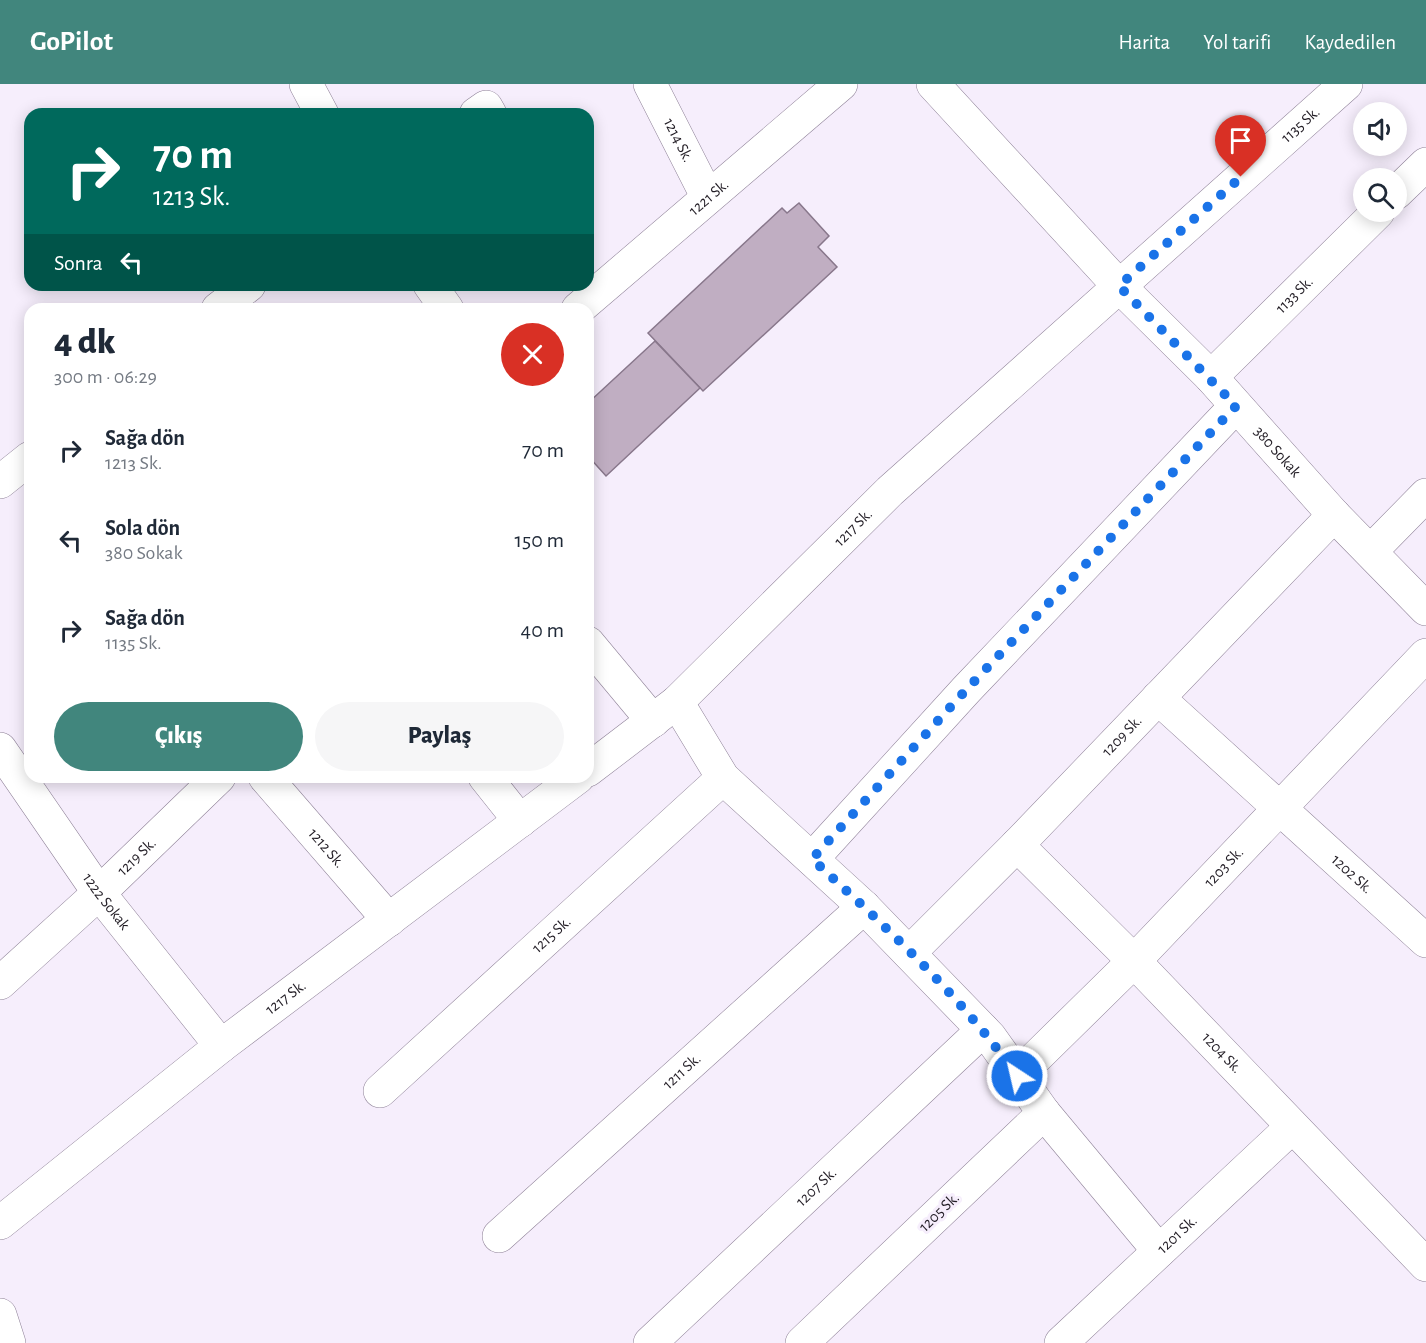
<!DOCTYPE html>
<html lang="tr">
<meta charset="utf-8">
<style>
:root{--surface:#fff;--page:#f6f6f7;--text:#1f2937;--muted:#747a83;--accent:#41867d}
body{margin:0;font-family:"Alegreya Sans",sans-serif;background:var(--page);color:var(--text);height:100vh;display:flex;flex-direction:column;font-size:22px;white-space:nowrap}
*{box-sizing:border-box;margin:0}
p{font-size:20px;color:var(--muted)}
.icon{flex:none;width:33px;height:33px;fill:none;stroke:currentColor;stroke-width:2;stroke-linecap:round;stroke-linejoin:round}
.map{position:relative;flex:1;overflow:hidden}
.sheet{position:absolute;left:24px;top:219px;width:570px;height:480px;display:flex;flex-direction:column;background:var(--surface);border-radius:18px;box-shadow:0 3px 15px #0003}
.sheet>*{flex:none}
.banner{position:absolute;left:24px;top:24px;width:570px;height:183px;border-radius:18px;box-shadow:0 3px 15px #0003;background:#00695c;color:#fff;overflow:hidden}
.buttons{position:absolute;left:1353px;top:18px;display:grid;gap:12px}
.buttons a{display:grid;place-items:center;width:54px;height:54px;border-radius:50%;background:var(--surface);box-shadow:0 3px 15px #0003;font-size:30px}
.pin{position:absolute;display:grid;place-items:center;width:51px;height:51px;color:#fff;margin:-62px -26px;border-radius:50% 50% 50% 0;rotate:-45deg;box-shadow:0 0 6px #0007}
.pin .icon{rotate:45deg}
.me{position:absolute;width:66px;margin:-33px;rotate:325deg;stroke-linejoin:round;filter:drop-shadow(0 0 4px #0008)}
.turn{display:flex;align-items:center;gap:21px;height:126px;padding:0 30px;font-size:27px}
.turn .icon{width:78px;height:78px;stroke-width:2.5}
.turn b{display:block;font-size:42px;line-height:51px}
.then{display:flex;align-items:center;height:57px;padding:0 30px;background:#0003;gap:12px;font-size:22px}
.round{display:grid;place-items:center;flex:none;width:63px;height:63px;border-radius:32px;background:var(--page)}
.headline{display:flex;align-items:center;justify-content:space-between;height:102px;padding:0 30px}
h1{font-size:36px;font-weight:800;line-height:45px}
.action{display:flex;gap:12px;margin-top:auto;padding:12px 30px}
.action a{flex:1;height:69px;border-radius:36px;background:var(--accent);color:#fff;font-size:24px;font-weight:800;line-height:69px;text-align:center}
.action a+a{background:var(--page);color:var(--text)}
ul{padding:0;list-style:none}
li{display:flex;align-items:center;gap:18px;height:90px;padding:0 30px}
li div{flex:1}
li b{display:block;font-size:22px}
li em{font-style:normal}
header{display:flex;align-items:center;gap:36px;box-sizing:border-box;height:84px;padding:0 30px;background:var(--accent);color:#fff}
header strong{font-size:28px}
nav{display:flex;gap:33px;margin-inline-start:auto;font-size:21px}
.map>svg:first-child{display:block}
.building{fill:#c0aec2;stroke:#88778b;stroke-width:1.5}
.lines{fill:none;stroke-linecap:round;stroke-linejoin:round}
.minor-casing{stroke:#8f8298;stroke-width:34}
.minor{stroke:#fff;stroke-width:33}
.route{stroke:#1a73e8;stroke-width:10;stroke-dasharray:0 18}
.labels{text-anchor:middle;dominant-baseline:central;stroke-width:6;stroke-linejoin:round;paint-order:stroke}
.street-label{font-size:16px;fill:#221d25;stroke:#f6eefc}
</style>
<header>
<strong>GoPilot</strong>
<nav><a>Harita</a><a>Yol tarifi</a><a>Kaydedilen</a></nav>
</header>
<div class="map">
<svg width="1426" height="1259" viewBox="0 0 1426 1259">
<rect width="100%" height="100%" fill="#f6eefc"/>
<g class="building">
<path d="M799,119L829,152L818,163L837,183L703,307L648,249L782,124L787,129Z"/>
<path d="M655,257L700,304L606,392L588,372V319Z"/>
</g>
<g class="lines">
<g class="minor-casing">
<g id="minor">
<path d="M306,0L322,30"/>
<path id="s1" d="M650,0L707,112"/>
<path id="s2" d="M933,0L1119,202L1211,293L1334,431L1426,525"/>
<path d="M476,30L486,23L490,30"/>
<path d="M1396,109L1426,80"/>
<path d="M430,201L447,225"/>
<path d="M218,225L249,201"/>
<path id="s3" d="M578,225L841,0"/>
<path id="s4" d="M1211,293L1378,128"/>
<path d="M0,398L30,374"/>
<path d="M1371,467L1426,411"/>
<path d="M588,559L653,637"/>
<path id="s5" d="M1158,614L1426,857"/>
<path d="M677,618L723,694L864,823L990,953L1044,1029L802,1259"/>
<path id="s6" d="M0,665L99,809L221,962"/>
<path id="s7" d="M588,686L677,618L890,407L1346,0"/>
<path id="s8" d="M265,693L389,836"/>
<path d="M485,693L520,737"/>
<path id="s9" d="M1017,761L1134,877L1426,1181"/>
<path d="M812,775L966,606L1236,322"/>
<path id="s10" d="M909,869L1017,761L1334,431"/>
<path id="s11" d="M0,899L99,809L219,693"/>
<path id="s12" d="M1017,992L1134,877L1426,571"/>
<path id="s13" d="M380,1007L723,694"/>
<path d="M1044,1029L1159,1167"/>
<path id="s14" d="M0,1139L221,962L578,693"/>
<path id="s15" d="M499,1152L864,823"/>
<path d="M0,1231L9,1259"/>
<path id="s16" d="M650,1259L983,946"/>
<path id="s17" d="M1061,1259L1292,1043"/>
</g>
</g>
<use href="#minor" class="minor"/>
</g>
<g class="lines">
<path class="route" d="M1017,992C962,913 883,840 812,775L966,606L1236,322L1119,202L1241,93"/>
</g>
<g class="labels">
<g class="street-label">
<text stroke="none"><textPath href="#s7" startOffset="962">1135 Sk.</textPath></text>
<text stroke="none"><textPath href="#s1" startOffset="63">1214 Sk.</textPath></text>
<text stroke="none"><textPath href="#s3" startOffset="172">1221 Sk.</textPath></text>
<text stroke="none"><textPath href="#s4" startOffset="117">1133 Sk.</textPath></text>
<text stroke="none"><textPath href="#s2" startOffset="504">380 Sokak</textPath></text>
<text stroke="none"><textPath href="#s7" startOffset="360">1217 Sk.</textPath></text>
<text stroke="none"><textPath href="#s10" startOffset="304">1209 Sk.</textPath></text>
<text stroke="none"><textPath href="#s8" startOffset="94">1212 Sk.</textPath></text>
<text stroke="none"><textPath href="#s11" startOffset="186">1219 Sk.</textPath></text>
<text stroke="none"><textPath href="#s12" startOffset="294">1203 Sk.</textPath></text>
<text stroke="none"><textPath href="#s5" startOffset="262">1202 Sk.</textPath></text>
<text stroke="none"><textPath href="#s6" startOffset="186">1222 Sokak</textPath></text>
<text stroke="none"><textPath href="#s13" startOffset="232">1215 Sk.</textPath></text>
<text stroke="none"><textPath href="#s14" startOffset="364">1217 Sk.</textPath></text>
<text stroke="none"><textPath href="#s9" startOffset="292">1204 Sk.</textPath></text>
<text stroke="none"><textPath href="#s15" startOffset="246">1211 Sk.</textPath></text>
<text stroke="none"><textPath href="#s16" startOffset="228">1207 Sk.</textPath></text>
<text transform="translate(939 1128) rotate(-44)">1205 Sk.</text>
<text stroke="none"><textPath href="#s17" startOffset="159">1201 Sk.</textPath></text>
</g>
</g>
</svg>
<div class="buttons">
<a><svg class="icon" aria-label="sound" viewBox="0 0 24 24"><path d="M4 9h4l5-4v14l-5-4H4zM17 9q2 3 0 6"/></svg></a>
<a><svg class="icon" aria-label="search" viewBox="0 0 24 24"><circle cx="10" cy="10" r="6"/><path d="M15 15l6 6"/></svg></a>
</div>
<div class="pin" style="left:1241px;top:93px;background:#d93025"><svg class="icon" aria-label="arrive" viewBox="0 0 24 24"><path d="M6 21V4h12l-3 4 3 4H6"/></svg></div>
<svg class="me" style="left:1017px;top:992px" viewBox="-20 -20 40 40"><circle r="17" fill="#1a73e8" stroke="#fff" stroke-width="3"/><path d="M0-11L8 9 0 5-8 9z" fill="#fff"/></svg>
<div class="banner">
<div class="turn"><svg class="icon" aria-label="right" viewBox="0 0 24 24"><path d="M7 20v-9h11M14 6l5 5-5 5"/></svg><div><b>70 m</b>1213 Sk.</div></div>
<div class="then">Sonra<svg class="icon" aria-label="left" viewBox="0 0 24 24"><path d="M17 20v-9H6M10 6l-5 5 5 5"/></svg></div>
</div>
<section class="sheet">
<div class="headline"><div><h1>4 dk</h1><p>300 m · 06:29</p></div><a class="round" style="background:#d93025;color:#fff"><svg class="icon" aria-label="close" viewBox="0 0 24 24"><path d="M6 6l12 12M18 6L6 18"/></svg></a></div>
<ul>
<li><svg class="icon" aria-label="right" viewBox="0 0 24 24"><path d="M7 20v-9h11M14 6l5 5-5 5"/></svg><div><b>Sağa dön</b><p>1213 Sk.</p></div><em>70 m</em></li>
<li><svg class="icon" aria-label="left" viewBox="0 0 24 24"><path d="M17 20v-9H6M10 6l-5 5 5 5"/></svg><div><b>Sola dön</b><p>380 Sokak</p></div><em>150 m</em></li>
<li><svg class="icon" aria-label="right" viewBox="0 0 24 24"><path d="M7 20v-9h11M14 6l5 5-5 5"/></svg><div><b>Sağa dön</b><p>1135 Sk.</p></div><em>40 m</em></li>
</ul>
<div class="action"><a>Çıkış</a><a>Paylaş</a></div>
</section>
</div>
